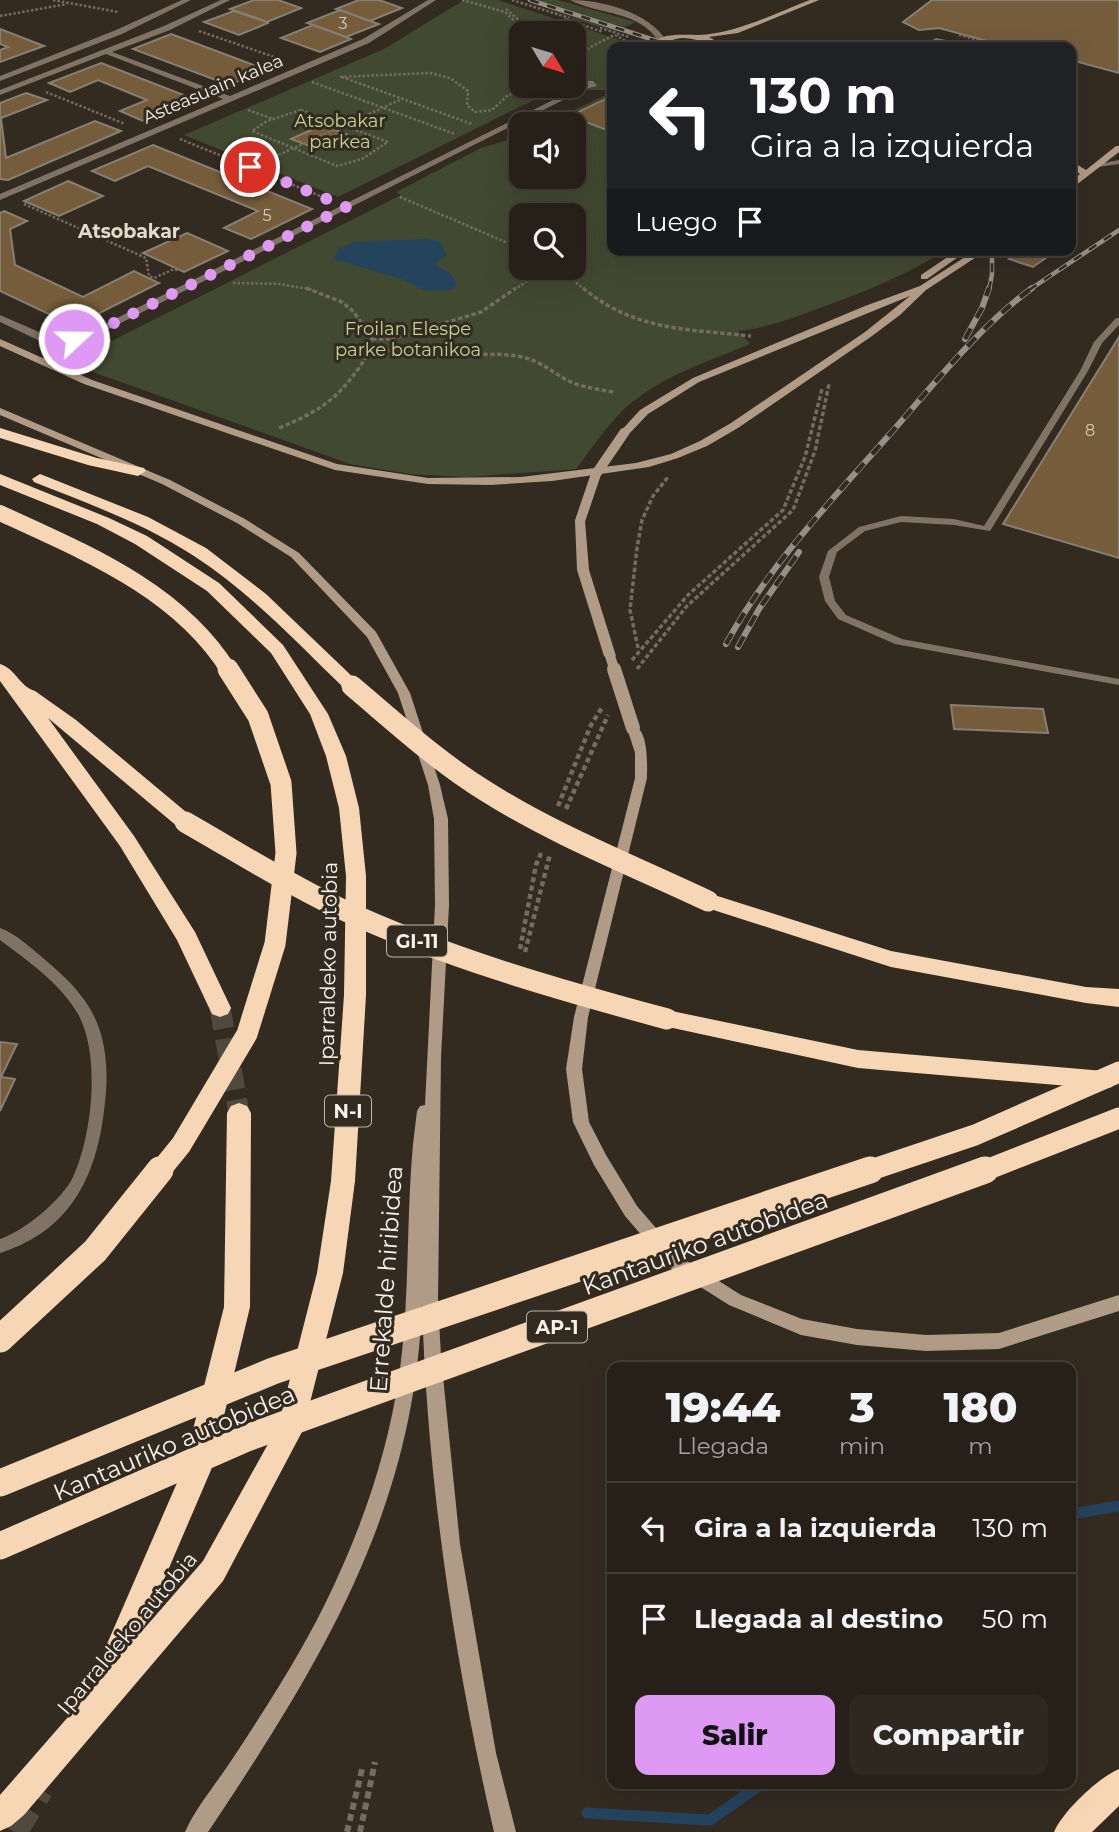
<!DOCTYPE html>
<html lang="es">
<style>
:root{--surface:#262018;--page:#2e2821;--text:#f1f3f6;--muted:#a4a3a2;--line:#423e37;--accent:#dd99f4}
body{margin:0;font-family:Montserrat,sans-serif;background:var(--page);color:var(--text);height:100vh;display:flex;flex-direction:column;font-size:26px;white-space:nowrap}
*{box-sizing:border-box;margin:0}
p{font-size:23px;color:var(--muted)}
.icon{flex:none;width:38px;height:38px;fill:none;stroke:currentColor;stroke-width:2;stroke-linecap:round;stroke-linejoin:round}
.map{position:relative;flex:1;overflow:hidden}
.panel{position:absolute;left:607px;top:1362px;width:469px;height:427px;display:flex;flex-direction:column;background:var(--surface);border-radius:14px;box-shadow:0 7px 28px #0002,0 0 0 2px var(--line)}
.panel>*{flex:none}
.banner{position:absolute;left:607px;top:42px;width:469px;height:214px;border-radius:14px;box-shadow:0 7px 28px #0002,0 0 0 2px var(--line);background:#202124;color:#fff;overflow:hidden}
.needle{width:46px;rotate:128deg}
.controls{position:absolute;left:509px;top:21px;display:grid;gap:14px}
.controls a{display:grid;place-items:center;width:77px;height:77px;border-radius:14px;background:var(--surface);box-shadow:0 7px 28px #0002,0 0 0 2px var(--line);font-size:35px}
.pin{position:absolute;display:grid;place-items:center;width:60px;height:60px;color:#fff;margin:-30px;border:4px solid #fff;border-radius:50%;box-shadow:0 2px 7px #0007}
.me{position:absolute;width:77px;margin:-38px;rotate:69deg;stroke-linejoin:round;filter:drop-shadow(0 0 5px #0008)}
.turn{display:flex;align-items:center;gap:24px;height:147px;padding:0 28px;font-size:32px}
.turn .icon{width:91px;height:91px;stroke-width:2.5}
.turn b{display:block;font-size:49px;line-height:60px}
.then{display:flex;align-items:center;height:66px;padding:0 28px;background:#0003;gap:14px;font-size:26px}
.eta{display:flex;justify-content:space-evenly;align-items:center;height:119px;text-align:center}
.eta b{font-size:42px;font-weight:800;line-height:49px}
.button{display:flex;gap:14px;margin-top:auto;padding:14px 28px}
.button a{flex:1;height:80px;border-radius:14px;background:var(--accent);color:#111;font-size:28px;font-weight:800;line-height:80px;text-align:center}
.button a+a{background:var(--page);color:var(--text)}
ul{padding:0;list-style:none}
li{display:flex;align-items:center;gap:21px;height:91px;padding:0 28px;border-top:2px solid var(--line)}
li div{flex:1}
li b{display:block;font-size:26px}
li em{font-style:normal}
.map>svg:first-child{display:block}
.green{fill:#424931;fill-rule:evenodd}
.water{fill:#24435d}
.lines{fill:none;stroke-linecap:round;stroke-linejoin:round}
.stream{stroke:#24435d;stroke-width:11}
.building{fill:#755c3b;stroke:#887f73;stroke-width:2}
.highway-tunnel-far1{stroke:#50493e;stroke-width:21;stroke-dasharray:21 10;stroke-linecap:butt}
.highway-tunnel{stroke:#50493e;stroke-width:27;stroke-dasharray:27 14;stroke-linecap:butt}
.path-far3{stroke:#746c63;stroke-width:2.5;stroke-dasharray:2.5 2;stroke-linecap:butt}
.path-far2{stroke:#746c63;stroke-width:3.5;stroke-dasharray:4.5 2.5;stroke-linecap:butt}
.path-far1{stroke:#746c63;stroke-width:4.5;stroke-dasharray:5 3.5;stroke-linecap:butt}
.path{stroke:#746c63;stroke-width:6;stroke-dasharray:7 4.5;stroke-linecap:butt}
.lane{fill:#807366;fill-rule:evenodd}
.street{fill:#807366;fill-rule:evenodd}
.secondary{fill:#b09b86;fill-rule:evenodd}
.highway{fill:#f7d6b5;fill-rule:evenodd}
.rail-far1-casing{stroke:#968f87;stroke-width:4.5}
.rail-casing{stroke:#968f87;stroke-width:6}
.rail-far1{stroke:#332b20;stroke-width:2.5;stroke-dasharray:9;stroke-linecap:butt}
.rail{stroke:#332b20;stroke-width:4.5;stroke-dasharray:12;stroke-linecap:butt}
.secondary-bridge-far1{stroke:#b09b86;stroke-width:10}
.secondary-bridge{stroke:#b09b86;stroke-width:14}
.highway-bridge-far2{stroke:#f7d6b5;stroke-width:16}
.highway-bridge-far1{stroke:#f7d6b5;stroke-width:21}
.highway-bridge{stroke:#f7d6b5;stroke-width:27}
.route{stroke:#dd99f4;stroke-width:12;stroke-dasharray:0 21.6}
.labels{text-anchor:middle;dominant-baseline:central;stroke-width:6;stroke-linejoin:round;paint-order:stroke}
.far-number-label{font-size:16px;fill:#d6ccbf}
.far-street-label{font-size:18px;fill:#f7f1eb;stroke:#332b20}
.far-park-label{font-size:18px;fill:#c2d494;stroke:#332b20}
.far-neighbourhood-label{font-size:19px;font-weight:bold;fill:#e4d9cc;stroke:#332b20}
.shield{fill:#332b20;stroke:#bcb6ae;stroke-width:2}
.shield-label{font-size:19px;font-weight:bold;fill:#f7f1eb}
.street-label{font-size:21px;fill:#f7f1eb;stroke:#332b20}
.near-street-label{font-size:24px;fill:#f7f1eb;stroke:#332b20}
</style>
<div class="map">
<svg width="1119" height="1832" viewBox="0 0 1119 1832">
<rect width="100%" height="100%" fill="#332b20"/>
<g class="green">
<path d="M464,0H498L620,40L621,47H612V90H554L338,197L184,135L384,49ZM522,33H574V86H522Z"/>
<path d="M515,0L616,30L621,27L538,0H558L636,22L615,32Z"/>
<path d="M612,92V250H946C905,276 862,293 817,309C790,319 766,328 738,331L750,344C707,362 659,377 624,409C606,427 591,449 576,469L465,477L410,474L350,464L68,363L401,195L396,192L481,148L521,136L522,177H574V124L553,120ZM522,215H574V268H522Z"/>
</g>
<path class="water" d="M425,239L440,241L447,255L435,264L450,273L457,284L451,290L426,291L404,280L334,259L338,249L354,242Z"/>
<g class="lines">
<g class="stream">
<path d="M1071,1514L1119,1506"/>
<path d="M587,1813L710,1820L763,1783"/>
</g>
</g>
<g class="building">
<path d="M254,0H278L301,8L267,22L230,9Z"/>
<path d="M359,0H379L402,8L370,21L336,9Z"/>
<path d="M932,0H1119V73L1071,60V47H1009L939,28L919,30L903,22Z"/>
<path d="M340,10L370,21L379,24L346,37L307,23Z"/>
<path d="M234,11L267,22L268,23L239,35L204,22Z"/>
<path d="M313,25L346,37L351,39L320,52L281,38Z"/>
<path d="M0,29L44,46L0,62V50L8,47L0,44Z"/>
<path d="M171,34L267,70L229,85L133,49Z"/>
<path d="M101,63L194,99L143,121L120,111L147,100L98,80L70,92L49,83Z"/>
<path d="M26,93L47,100L1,118L6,158L95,121L121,131L8,180L0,179V103Z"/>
<path d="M612,96V132L570,116Z"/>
<path d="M322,125L346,134L315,148L291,139Z"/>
<path d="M153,145L312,209L251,239L224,228L258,211L148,166L115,181L92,171Z"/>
<path d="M68,181L103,196L59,216L24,201Z"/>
<path d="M4,211L27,221L10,229L15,265L83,297L134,271L159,283L74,326L0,291V213Z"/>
<path d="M187,233L228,251L184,272L143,253Z"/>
<path d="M1021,250H1057L1033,267L1009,259Z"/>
<path d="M1119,337V558L1003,524Z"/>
<path d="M951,705L1043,709L1048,733L954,729Z"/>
<path d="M0,1042L17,1044L1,1077L15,1079L0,1111Z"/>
</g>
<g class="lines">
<path class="highway-tunnel-far1" d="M220,1008L239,1113"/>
<path class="highway-tunnel" d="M14,1832L40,1789"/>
<g class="path-far3">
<path d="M53,0L118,12"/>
<path d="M462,0L505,12L527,33"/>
<path d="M512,0L569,18"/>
<path d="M506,9L534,33"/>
<path d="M0,16L67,4"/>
<path d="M565,19L603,32"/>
<path d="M600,28L629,37"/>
<path d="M199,31L280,59"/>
<path d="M615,35L624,40L625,47"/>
<path d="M959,35L1002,47"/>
<path d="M574,62L589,48L614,35"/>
<path d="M340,77L430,73L450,78L468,91L467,105L475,112L492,110L508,95L534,86"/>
<path d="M342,77L472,124"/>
<path d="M312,82L455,134"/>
<path d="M46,92L125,124"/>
<path d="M248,110L273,119"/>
<path d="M301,110L388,142L362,159L337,166L252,131L267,121Z"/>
<path d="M180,139L325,198"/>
<path d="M250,168L402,99"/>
<path d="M400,197L522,249"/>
<path d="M24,204L146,258L149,276L154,278L174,269L179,271"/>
<path d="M559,268L585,290"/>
<path d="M233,283L280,284L314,290"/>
<path d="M514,290L546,268"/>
</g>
<g class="path-far2">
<path d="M306,288L342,302L354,312L372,339"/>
<path d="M583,288C634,331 688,329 751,336"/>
<path d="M372,339H391L396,346C386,354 375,355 365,347Z"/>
<path d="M391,339L481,312L516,288"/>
<path d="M393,349C436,365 479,348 522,357C541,361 554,374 571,382C584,388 599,389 613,392"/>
<path d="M279,428C326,409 343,394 370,351"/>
<path d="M638,648L630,610L637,548L642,520L653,496L668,477"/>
<path d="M632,660L688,595L783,510L805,457L822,389"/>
<path d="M637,669L687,606L793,510L815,451L829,384"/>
</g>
<g class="path-far1">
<path d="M558,806L591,725L603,706"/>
<path d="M566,809L608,715"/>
<path d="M520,949L536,865L542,851"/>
<path d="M525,952L550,854"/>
</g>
<g class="path">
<path d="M347,1832L363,1765"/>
<path d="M360,1832L375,1762"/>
</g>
<g class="lane">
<path d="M936,38L946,40L939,41L928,47H921Z"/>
<path d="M1119,160V164L1098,167L1094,165Z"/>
<path d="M1116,318H1119V325L1102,343L1088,371L990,531L954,525L901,522L865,531L837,552L829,577L835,601L846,615L902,639L1119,679V685L895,644L838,619L825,601L819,577L828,551L859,527L901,516L954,519L984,526L1080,371L1094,342Z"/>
</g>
<g class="street">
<path d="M182,0H191L122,34L0,81V76L116,30Z"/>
<path d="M221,0H230L170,30L112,52L230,96L363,39L428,0H436L369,43L0,200V194L223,99L106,54L0,95V90L164,26Z"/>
<path d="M570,0C602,0 648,12 666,40L659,42C639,10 599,15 570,0Z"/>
<path d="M577,80L593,81L597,86L585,89L95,336L66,342L73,350L68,357L39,364V360L61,353L63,350L61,347L40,341L0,322V315L55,339L89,332L575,89L572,86Z"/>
<path d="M0,928C15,933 31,948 43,958C67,978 89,999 99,1028C107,1051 108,1078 105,1102C98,1173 73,1230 0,1253V1239C24,1231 62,1200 73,1177C92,1136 101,1055 78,1014C60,983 28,961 0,940Z"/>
</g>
<g class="secondary">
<path d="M810,0H819L738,33L709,37L726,47C712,47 699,38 683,38C670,38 659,48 646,47C662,32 679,35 698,35C736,34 775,13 810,0Z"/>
<path d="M1116,146H1119V152L1071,189V182L1080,174L1071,167V161L1086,170Z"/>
<path d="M958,250H968L927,279H921V275Z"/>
<path d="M976,250H987L926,290L900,315L872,336L738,428L707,446L678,458L649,467L552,481L490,485L428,484L335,470L84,384L0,346V339L92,380L337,464L428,478L521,477L636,463L671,454L700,441L731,423L865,332L910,296L699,382L648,414L628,435L624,436L619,433L640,410L693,378L865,306L920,286Z"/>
<path d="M0,408L170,480L245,519L299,553L376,632L410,693L440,785L448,819L449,905L441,1057L438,1300L441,1357L460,1544L496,1753L516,1832H494C454,1659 427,1480 422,1303C415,1511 320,1664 208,1832H185C196,1807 216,1784 231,1761C264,1711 297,1660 324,1606C360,1533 387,1457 399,1376C410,1300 406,1221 413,1144L417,1111L420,1106L425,1105L435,905L434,819L428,785L398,693L367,637L291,557L237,523L162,484L0,415Z"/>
<path d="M580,518L585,521L589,570L616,656L610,660L604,656L577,570L575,521Z"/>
<path d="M633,724C649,731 647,763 647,778L588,1017L582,1069L589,1122L606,1155L637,1206L681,1257L741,1295L802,1319L857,1329L926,1335L999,1333L1119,1295V1311L999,1349L926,1351L857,1345L801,1335L729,1305L669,1267L625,1216L594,1165L573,1122L566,1069L574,1017L635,778V753L627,728Z"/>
</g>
<g class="highway">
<path d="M0,428L97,458L144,468L146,471L138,476L88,465L0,438Z"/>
<path d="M0,474L109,518L147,536L219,583L283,645L328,714L346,756L359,808L366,876V995L355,1181L343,1273L303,1430L223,1581L24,1815L11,1826L0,1831V1795L102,1678L97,1667L183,1469L224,1307L227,1113L231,1106L239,1103L247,1106L251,1113L250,1307L211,1470L142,1631L203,1561L278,1426L317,1273L331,1181L344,995L346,876L339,808L326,756L310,714L271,653L207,591L135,544L97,524L0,485Z"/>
<path d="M40,474L148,517L206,548L266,594L358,682L361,686L358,690H346C297,643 251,593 194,556C145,524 89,504 34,482L32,479Z"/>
<path d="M0,664C15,668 20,687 35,691L76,720L192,817L195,822L192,827H178L48,718L134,836L195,932L231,1008L228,1014L220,1017L212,1014L177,940L120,846L0,681Z"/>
<path d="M708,893L891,951L1086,987L1119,989V1007L1086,1003L891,967L701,906L698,901L701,896Z"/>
<path d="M667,1010L858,1050L1104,1071L1112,1073L1115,1080L1112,1087L1104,1089L858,1068L659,1025L656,1019L659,1013Z"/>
<path d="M1119,1769V1806L1092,1832H1054C1062,1812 1099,1777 1119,1769Z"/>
</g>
<g class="rail-far1-casing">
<g id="rail-far1">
<path d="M530,0L676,47"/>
<path d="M989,290L992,274V250"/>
<path d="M1029,290L1119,230"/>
</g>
</g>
<g class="rail-casing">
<g id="rail">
<path d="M965,339L982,308L989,288"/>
<path d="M726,644C769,565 831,501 890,434C935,383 977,329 1032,288"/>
<path d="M738,647L759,609L799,552"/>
</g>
</g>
<use href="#rail-far1" class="rail-far1"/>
<use href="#rail" class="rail"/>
<g class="secondary-bridge-far1">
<path d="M580,521L596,474L624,433"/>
<path d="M610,656L615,671"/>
</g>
<path class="secondary-bridge" d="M614,669L633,728"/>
<path class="highway-bridge-far2" d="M0,513C84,552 178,589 229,671"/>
<g class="highway-bridge-far1">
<path d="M352,686C396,723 438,762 487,792C557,836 634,866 708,901"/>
<path d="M185,822C236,851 286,883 339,908C444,957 556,989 667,1019"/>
<path d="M159,1172L181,1145L247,1034L275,944L286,853L281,783L258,716L228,669"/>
<path d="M865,1172L975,1135L1119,1072"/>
<path d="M981,1172L1119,1118"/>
</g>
<g class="highway-bridge">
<path d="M0,1339L95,1251L160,1170"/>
<path d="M0,1483L273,1371L870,1170"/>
<path d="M0,1546L247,1438L985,1170"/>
</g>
</g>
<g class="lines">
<path class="route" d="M74,339L92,334L346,207L250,167"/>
</g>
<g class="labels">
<g class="far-number-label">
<text x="343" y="23">3</text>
<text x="267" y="215">5</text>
<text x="1090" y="430">8</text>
</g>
<g class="far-street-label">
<text transform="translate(213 89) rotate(-23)">Asteasuain kalea</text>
</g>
<g class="far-park-label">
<text x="340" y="121">Atsobakar<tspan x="340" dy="21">parkea</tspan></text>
<text x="408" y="329">Froilan Elespe<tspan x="408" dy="21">parke botanikoa</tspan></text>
</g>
<g class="far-neighbourhood-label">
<text x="129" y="231">Atsobakar</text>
</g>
<g class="shield">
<rect x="387" y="925.5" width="60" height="31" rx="5"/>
<rect x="325" y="1095.5" width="46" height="31" rx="5"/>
<rect x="527" y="1311.5" width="60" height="31" rx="5"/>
</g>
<g class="shield-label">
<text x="417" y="941">GI-11</text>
<text x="348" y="1111">N-I</text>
<text x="557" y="1327">AP-1</text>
</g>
<g class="street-label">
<text transform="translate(328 964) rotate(-89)">Iparraldeko autobia</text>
<text transform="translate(127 1633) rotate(-50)">Iparraldeko autobia</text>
</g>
<g class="near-street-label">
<text transform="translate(705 1243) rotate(-20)">Kantauriko autobidea</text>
<text transform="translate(386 1279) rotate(-86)">Errekalde hiribidea</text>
<text transform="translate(174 1443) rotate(-23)">Kantauriko autobidea</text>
</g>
</g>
</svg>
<div class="controls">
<a><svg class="needle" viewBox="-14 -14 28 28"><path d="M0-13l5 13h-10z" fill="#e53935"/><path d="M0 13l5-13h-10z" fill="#a4a3a2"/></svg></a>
<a><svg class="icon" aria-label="sound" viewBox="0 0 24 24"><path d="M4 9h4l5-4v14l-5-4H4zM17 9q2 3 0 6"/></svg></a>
<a><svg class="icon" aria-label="search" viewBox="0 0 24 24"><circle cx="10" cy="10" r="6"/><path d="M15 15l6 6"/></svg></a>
</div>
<div class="pin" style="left:250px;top:167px;background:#d93025"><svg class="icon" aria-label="arrive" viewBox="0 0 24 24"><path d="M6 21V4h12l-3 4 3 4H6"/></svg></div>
<svg class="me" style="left:74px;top:339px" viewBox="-20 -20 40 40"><circle r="17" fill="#dd99f4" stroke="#fff" stroke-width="3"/><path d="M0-11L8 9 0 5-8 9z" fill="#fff"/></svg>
<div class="banner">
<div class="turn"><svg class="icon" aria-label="left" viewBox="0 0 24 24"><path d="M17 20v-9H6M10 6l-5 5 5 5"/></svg><div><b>130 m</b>Gira a la izquierda</div></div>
<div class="then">Luego<svg class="icon" aria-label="arrive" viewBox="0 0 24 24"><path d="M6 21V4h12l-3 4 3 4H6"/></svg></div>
</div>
<section class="panel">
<div class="eta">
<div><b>19:44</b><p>Llegada</p></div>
<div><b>3</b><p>min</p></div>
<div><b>180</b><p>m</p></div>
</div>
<ul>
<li><svg class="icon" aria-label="left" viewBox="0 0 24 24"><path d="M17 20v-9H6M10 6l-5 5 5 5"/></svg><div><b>Gira a la izquierda</b></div><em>130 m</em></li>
<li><svg class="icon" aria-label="arrive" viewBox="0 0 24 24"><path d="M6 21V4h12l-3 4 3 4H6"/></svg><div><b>Llegada al destino</b></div><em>50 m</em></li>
</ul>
<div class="button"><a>Salir</a><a>Compartir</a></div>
</section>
</div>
